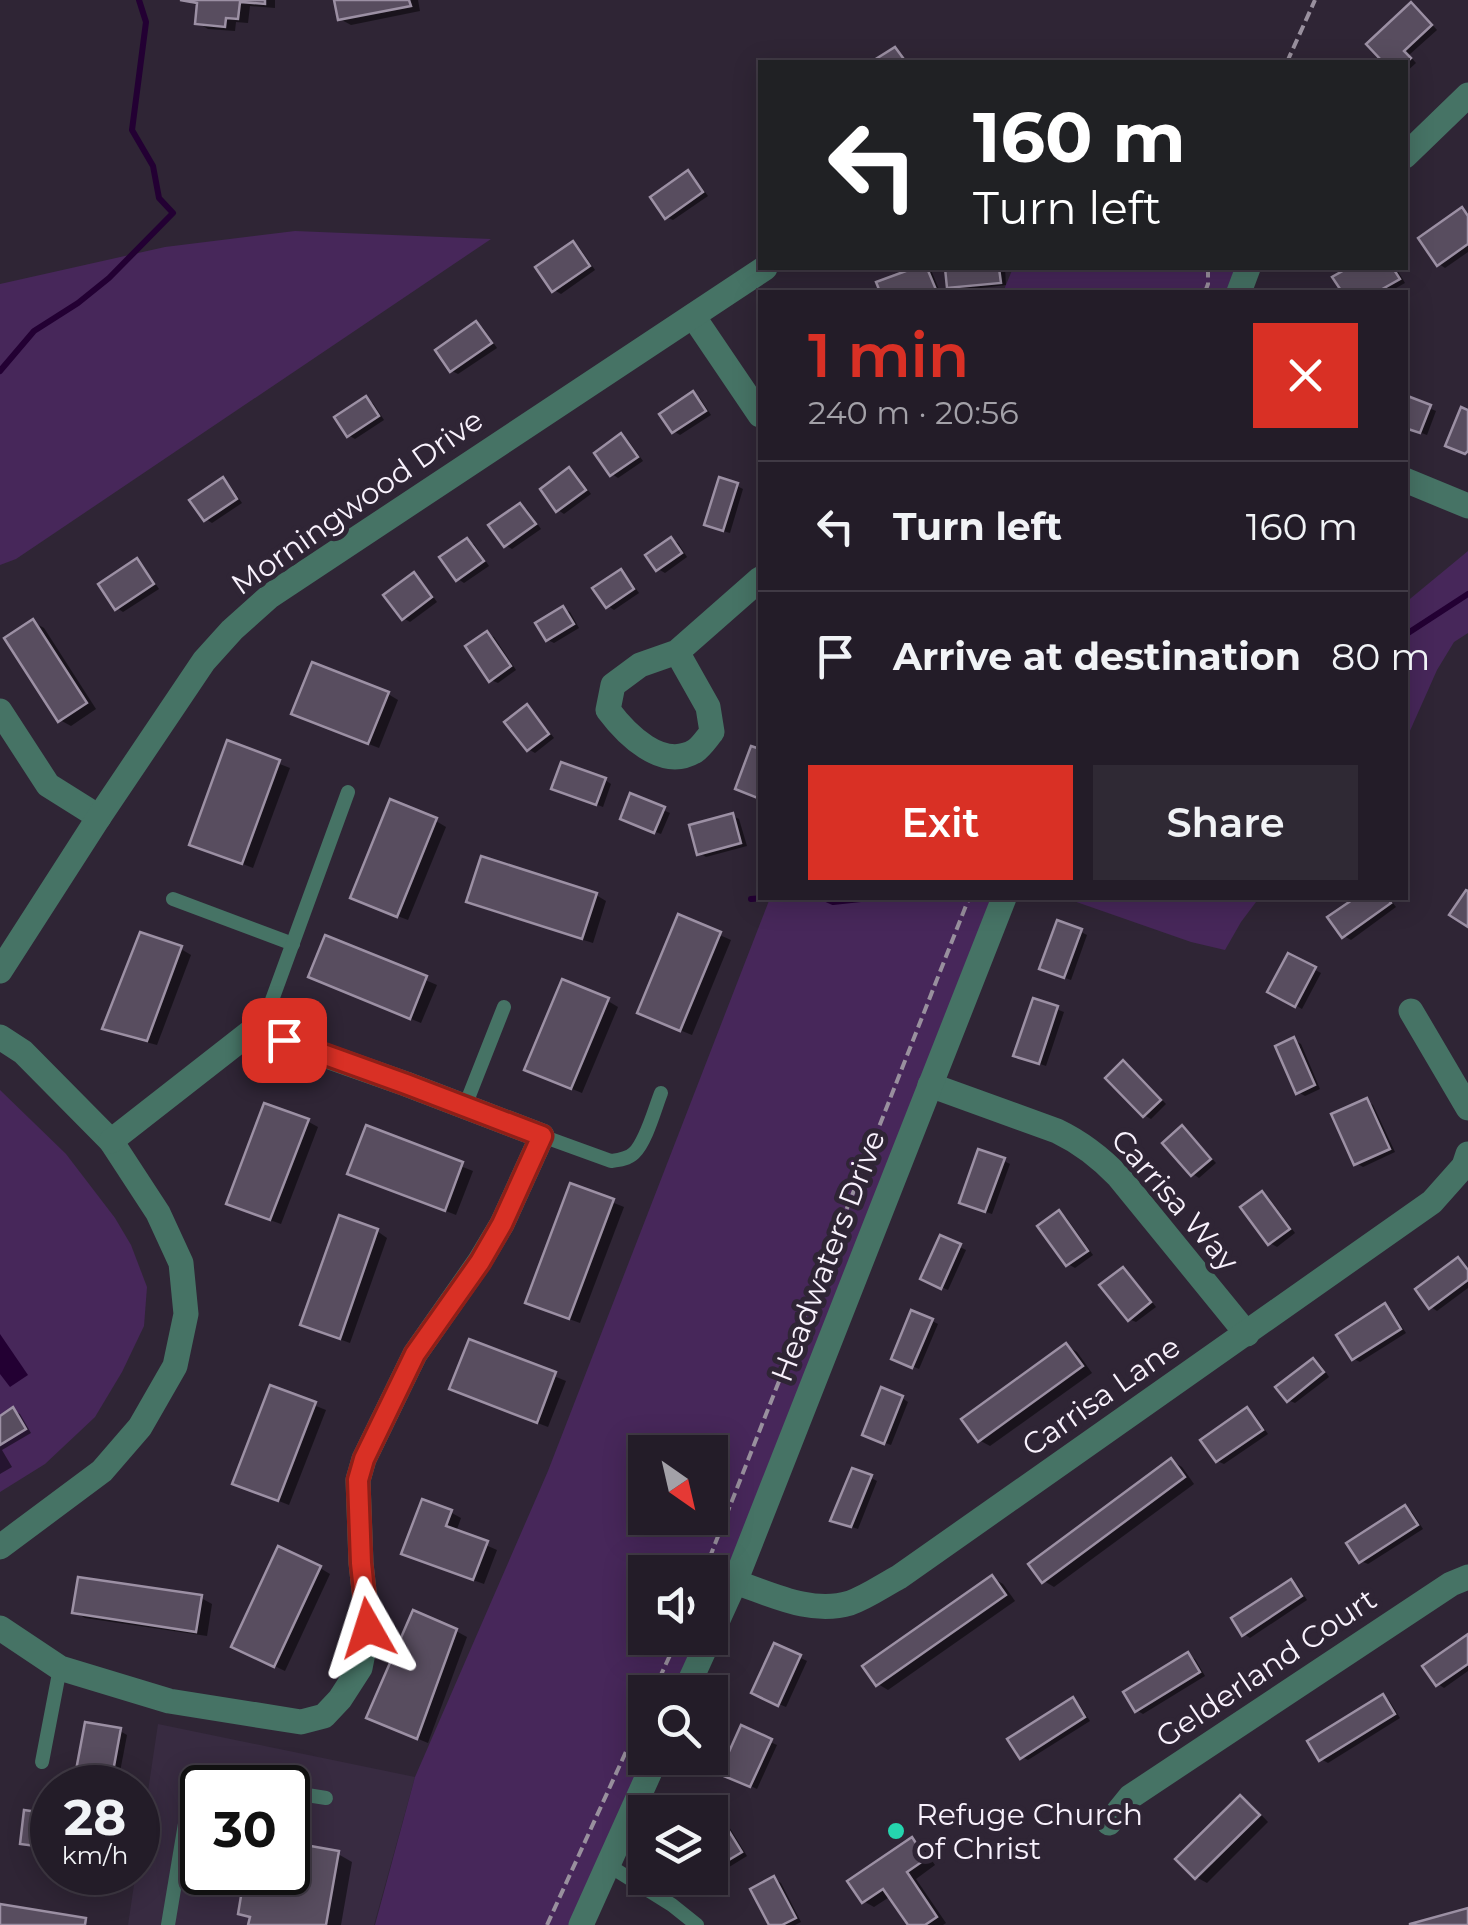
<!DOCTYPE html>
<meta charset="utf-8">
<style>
:root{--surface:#231c28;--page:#2f2934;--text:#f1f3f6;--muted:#a3a1a8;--line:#403a45;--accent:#d93025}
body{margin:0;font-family:Montserrat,sans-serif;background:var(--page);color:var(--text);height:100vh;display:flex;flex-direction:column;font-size:38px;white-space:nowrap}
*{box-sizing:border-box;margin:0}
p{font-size:32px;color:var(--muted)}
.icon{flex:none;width:55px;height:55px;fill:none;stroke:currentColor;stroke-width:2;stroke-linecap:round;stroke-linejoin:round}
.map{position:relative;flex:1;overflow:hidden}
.panel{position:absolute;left:758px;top:290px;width:650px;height:610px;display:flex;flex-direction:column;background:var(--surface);border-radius:0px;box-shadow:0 5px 25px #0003,0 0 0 2px var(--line)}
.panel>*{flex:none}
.top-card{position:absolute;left:758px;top:60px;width:650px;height:210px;border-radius:0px;box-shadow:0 5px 25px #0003,0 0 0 2px var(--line);background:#202124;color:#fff;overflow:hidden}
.needle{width:65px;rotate:146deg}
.tools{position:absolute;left:628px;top:1435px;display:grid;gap:20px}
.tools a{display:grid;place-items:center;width:100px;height:100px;border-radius:0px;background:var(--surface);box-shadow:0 5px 25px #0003,0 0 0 2px var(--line);font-size:50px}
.speed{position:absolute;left:30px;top:1765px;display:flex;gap:20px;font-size:50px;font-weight:700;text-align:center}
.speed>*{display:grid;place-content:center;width:130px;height:130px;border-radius:50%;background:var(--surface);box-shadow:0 5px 25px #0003,0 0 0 2px var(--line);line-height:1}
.speed small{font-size:25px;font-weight:400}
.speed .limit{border:5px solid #111;border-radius:15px;background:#fff;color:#111}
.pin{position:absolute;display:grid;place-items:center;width:85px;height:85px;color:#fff;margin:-42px;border-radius:20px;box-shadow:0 5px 15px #0006}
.me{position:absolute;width:110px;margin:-55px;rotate:354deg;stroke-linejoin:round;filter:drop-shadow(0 0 8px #0008)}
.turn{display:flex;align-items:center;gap:35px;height:210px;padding:0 50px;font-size:45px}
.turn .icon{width:130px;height:130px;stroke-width:2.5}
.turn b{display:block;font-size:70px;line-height:85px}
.round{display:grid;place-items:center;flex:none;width:105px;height:105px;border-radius:0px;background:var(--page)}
.summary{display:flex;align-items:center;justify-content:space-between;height:170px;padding:0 50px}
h1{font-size:60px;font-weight:600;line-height:75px;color:var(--accent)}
.action{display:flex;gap:20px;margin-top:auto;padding:20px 50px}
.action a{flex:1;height:115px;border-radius:0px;background:var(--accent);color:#fff;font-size:40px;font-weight:600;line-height:115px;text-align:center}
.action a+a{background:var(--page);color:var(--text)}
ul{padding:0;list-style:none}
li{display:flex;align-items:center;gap:30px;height:130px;padding:0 50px;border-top:2px solid var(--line)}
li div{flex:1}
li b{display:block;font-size:38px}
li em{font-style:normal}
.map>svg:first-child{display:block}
.built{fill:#382b41;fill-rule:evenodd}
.green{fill:#47275a;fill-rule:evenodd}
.water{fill:#230033}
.shadow{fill:#0007}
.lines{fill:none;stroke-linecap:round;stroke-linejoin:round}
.stream{stroke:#230033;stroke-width:6}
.building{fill:#584d5f;stroke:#9c90a4;stroke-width:2.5}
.path{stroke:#99909e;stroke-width:4;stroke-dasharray:10 5;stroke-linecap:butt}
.service{stroke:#467365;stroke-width:14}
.minor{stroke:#467365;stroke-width:25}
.tertiary{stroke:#467365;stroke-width:25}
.route-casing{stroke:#8d1f18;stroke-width:25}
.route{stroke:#d93025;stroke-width:18}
.poi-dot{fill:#25d5ae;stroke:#2f2535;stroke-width:4}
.labels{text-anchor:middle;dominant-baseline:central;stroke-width:10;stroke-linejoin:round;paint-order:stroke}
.street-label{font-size:30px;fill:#f8f1fc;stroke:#2f2535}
.poi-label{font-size:30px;fill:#f8f1fc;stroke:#2f2535;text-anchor:start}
</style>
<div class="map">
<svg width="1468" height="1925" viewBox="0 0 1468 1925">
<rect width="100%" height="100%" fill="#2f2535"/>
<path class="built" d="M158,1724L415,1777L374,1925H128ZM202,1788H288V1872H202Z"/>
<g class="green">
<path d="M295,231L491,239L16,559L0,565V284L165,247Z"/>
<path d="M1013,268H1248L1239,292H1003Z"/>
<path d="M1468,551V633L1454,642L1437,670L1405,742V603Z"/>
<path d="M770,898H1003L710,1637V1572H645V1638H710L685,1692H645V1758L581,1925H375L415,1777L548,1471ZM645,1452H710V1518H645Z"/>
<path d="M1065,898H1259L1241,922L1225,950L1191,942Z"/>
<path d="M0,1090L66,1154L115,1218L131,1245L147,1287L144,1326L122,1372L95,1417L45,1464L0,1492Z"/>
</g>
<path class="water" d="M0,1334L28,1375L10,1387L0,1374Z"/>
<g class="shadow">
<path d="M183,0H275V8L250,6L248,23L236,22L235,31L208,29L198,23L199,6Z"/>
<path d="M337,0H418L420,11L351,25L340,19Z"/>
<path d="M1412,5L1418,9L1437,30L1409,55L1416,63L1405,73V62H1386L1369,44Z"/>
<path d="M688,173L694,177L708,196L673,220L666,217Z"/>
<path d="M1462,210L1468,214V252L1445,268L1439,264Z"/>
<path d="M573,244L579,247L595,270L561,294L554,290Z"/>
<path d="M921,268L931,270L940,292H882L879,284Z"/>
<path d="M947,268H1005L1006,285L956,291L949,287Z"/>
<path d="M1353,268H1396L1405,283L1389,292H1345L1336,278Z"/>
<path d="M476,324L483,328L497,348L458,374L452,371Z"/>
<path d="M693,394L700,398L711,415L680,435L673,431Z"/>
<path d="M1405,398L1436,411L1427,435L1405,427Z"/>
<path d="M366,399L373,403L384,420L355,439L348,435Z"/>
<path d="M622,436L628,440L643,461L618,478L612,474Z"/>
<path d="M570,470L576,474L591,494L564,514L558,510Z"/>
<path d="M223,480L229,484L242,503L212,523L206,519Z"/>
<path d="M737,486L743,489L730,533L713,528Z"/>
<path d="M520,506L527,509L541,529L512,549L505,545Z"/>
<path d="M671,540L678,543L687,557L665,573L658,569Z"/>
<path d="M467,541L474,544L489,566L464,583L458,579Z"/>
<path d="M137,561L143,565L159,589L123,612L117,608Z"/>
<path d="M621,572L627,576L639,593L614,610L608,606Z"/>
<path d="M414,575L420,579L437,602L410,622L403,618Z"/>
<path d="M563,609L570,612L579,628L554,643L548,640Z"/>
<path d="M33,622L44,628L96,709L71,726L60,720Z"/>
<path d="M487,634L494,637L516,670L498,683L491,680Z"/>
<path d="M388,694L398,700L379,748L305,719Z"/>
<path d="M527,707L533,711L554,738L535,753L528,749Z"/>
<path d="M229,744L290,768L253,868L192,844Z"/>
<path d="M605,780L611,784L603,807L560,791Z"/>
<path d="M663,810L670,813L661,834L629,822Z"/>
<path d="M733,816L739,819L747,846L706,857L699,853Z"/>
<path d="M436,821L446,827L408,920L363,903Z"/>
<path d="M596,895L606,901L593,943L479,907L469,901Z"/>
<path d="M1359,898H1389L1396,907L1351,940L1344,936L1331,918Z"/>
<path d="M679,917L731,940L692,1035L650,1018Z"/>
<path d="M1081,932L1087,935L1071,980L1048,972Z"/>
<path d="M327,938L437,985L421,1023L321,982Z"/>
<path d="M181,949L191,955L157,1045L116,1034L106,1028Z"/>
<path d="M1289,956L1321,973L1302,1009L1270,991Z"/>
<path d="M608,1001L618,1007L582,1093L538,1075Z"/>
<path d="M1034,1001L1064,1012L1046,1066L1023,1058Z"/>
<path d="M1294,1040L1301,1044L1320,1089L1305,1096L1298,1092Z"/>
<path d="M1124,1063L1130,1067L1166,1104L1151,1119L1144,1115Z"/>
<path d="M1367,1101L1373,1105L1395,1152L1363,1167L1356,1163Z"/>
<path d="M307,1121L318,1127L281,1224L239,1209Z"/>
<path d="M1182,1128L1188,1132L1216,1163L1199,1178L1193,1174Z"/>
<path d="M367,1129L473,1171L456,1215L350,1173Z"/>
<path d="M1004,1161L1010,1164L992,1214L968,1206Z"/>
<path d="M572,1186L624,1207L580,1323L539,1308Z"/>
<path d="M1262,1194L1269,1198L1295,1233L1277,1247L1270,1243Z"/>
<path d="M1059,1213L1066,1217L1093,1255L1075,1268L1068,1264Z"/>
<path d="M377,1231L387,1238L350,1343L314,1330L303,1324Z"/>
<path d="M942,1238L966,1250L948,1290L930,1282Z"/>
<path d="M1459,1260L1468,1268V1288L1437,1311L1431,1307Z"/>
<path d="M1123,1270L1129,1273L1156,1307L1136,1322L1129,1319Z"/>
<path d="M1385,1306L1391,1310L1406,1333L1360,1362L1354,1359Z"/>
<path d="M932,1321L938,1324L919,1369L900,1361Z"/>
<path d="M470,1342L566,1381L548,1427L463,1394Z"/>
<path d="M1067,1346L1077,1352L1092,1373L990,1446L979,1440Z"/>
<path d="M1313,1361L1320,1364L1329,1377L1295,1403L1288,1400Z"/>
<path d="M271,1388L326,1410L289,1505L246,1488Z"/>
<path d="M902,1398L908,1402L891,1445L871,1438Z"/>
<path d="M14,1410L20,1414L31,1433L2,1450L12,1467L0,1474V1418Z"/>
<path d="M1247,1410L1254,1414L1268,1434L1224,1464L1217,1461Z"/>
<path d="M1171,1461L1182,1467L1194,1484L1054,1587L1044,1581Z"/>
<path d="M871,1478L877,1481L858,1529L840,1523Z"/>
<path d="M1406,1508L1412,1512L1423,1529L1368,1564L1361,1561Z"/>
<path d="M450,1512L461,1518L456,1532L497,1550L484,1584L415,1559L405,1553Z"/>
<path d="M320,1568L330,1574L285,1671L245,1652Z"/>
<path d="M993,1578L1003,1584L1015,1601L888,1690L878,1684Z"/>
<path d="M1291,1582L1297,1585L1307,1600L1250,1638L1244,1634Z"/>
<path d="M201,1598L212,1604L207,1636L85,1618L75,1612Z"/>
<path d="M456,1631L467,1637L428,1743L380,1723Z"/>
<path d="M1468,1637V1671L1444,1688L1438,1684Z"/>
<path d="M775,1646L807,1661L786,1707L760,1696Z"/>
<path d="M1188,1655L1195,1659L1205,1676L1143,1714L1136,1710Z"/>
<path d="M1383,1697L1389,1700L1400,1718L1328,1763L1321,1759Z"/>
<path d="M1073,1700L1079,1704L1090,1721L1028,1760L1022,1757Z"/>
<path d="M742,1729L777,1745L757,1789L729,1776Z"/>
<path d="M120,1731L127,1735L117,1788L83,1784L77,1780Z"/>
<path d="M1240,1798L1251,1804L1268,1822L1207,1883L1196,1877Z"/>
<path d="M26,1813L52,1817V1851L33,1848L22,1842Z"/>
<path d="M716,1813L723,1817L747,1856L721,1872L714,1868L710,1861V1817Z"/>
<path d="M912,1840L922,1846L935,1865L916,1879L946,1923L943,1925H911L891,1896L874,1907L863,1901Z"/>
<path d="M288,1845L338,1854L352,1862L341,1925H251L252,1919L241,1913L288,1872Z"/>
<path d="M774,1879L781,1883L801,1922L795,1925H772Z"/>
</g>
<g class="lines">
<g class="stream">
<path d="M0,371L34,331L78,303L109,278L173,213L159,198L153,166L132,130L146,22L139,0"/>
<path d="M1405,635L1468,594"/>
<path d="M824,898L833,902L870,898"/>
<path d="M751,899L763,898"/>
</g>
</g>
<g class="building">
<path d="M180,0H265V4L240,2L238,19L226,18L225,27L195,24L197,3Z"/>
<path d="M334,0H409L411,6L338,20Z"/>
<path d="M1411,2L1432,25L1404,51L1411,58L1405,64L1383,62L1366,44Z"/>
<path d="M895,47L906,62H871Z"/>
<path d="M688,170L703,192L665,219L650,197Z"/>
<path d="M1462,207L1468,216V244L1437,266L1418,238Z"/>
<path d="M573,241L590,266L552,292L535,267Z"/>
<path d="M914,268H927L937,292H880L876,282Z"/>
<path d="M945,268H999L1001,283L947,288Z"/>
<path d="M1348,268H1393L1400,279L1377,292H1342L1332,277Z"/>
<path d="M476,321L492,343L450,372L435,350Z"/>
<path d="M693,391L706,411L672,433L659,414Z"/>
<path d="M1405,395L1431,405L1420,433L1405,428Z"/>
<path d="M366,396L379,416L347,437L334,417Z"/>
<path d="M1461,407L1468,410V451L1465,454L1445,446Z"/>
<path d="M621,433L638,457L610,476L594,453Z"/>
<path d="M569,467L586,490L556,512L540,489Z"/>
<path d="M223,477L237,499L204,521L189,500Z"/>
<path d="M719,477L738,483L723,531L704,525Z"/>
<path d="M520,503L536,524L504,547L488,525Z"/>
<path d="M671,537L682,553L656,571L645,555Z"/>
<path d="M467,538L484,561L456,581L439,557Z"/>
<path d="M137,558L154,584L115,610L98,584Z"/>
<path d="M621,569L634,589L606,608L592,588Z"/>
<path d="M414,572L432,597L402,620L383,595Z"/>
<path d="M563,606L574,624L546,641L535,623Z"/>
<path d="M33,619L87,703L58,722L4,638Z"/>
<path d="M487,631L511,666L489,682L465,646Z"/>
<path d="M312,662L389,692L368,744L291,714Z"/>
<path d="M527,704L549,734L527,751L504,722Z"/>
<path d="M227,740L280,760L242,864L189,845Z"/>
<path d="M751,746L760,749V799L735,789Z"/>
<path d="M561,762L606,778L596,805L551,789Z"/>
<path d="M630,793L665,807L654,833L620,819Z"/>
<path d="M390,799L437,818L397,917L350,898Z"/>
<path d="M733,813L741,843L697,855L689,825Z"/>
<path d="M481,856L597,893L582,939L466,902Z"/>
<path d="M1466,890L1468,891V927L1449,915Z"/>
<path d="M1355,898H1387L1391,903L1342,938L1327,917Z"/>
<path d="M678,914L721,932L680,1031L637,1013Z"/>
<path d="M1057,920L1082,929L1064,978L1039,969Z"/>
<path d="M140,932L182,946L147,1041L102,1029Z"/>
<path d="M325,935L427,976L410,1019L308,977Z"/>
<path d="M1288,953L1316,967L1295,1007L1267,992Z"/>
<path d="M562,979L609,998L571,1089L524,1070Z"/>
<path d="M1033,998L1058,1006L1039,1064L1013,1056Z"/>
<path d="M1294,1037L1315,1085L1296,1094L1275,1046Z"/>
<path d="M1123,1060L1161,1100L1143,1117L1105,1078Z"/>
<path d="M1367,1098L1390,1149L1354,1165L1331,1114Z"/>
<path d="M264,1103L309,1119L270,1220L226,1204Z"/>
<path d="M366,1125L463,1162L445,1211L347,1174Z"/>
<path d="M1182,1125L1211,1159L1191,1176L1162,1143Z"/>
<path d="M978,1149L1005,1158L985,1212L959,1203Z"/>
<path d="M570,1183L614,1199L569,1319L525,1303Z"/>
<path d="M1262,1191L1290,1229L1268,1245L1240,1207Z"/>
<path d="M1059,1210L1088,1251L1066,1266L1037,1226Z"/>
<path d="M339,1215L378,1229L340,1339L300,1325Z"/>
<path d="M940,1235L961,1244L941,1289L920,1279Z"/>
<path d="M1458,1257L1468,1270V1280L1429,1309L1415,1289Z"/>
<path d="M1123,1267L1151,1302L1128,1321L1099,1285Z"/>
<path d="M1385,1303L1401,1329L1352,1360L1336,1335Z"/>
<path d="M911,1310L933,1319L912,1368L891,1359Z"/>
<path d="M469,1339L556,1372L537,1423L449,1389Z"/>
<path d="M1066,1343L1083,1366L978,1442L961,1419Z"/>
<path d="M1313,1358L1324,1372L1287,1402L1275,1387Z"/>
<path d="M270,1385L316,1402L278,1501L232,1484Z"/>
<path d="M881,1387L903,1396L884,1444L862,1435Z"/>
<path d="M13,1407L26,1429L0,1445V1416Z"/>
<path d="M1247,1407L1263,1430L1216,1462L1200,1440Z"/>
<path d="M1171,1458L1185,1477L1042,1583L1028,1564Z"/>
<path d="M852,1468L872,1475L851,1527L830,1521Z"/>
<path d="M422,1499L452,1510L446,1526L488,1541L473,1580L401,1554Z"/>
<path d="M1405,1505L1418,1525L1359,1563L1346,1543Z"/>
<path d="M278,1546L321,1566L274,1667L231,1647Z"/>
<path d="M992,1575L1006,1595L876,1686L862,1666Z"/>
<path d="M78,1577L202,1595L196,1632L72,1613Z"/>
<path d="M1291,1579L1302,1596L1242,1636L1231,1618Z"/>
<path d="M413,1610L457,1629L417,1739L366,1718Z"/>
<path d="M1468,1634V1664L1436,1686L1422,1666Z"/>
<path d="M774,1643L801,1655L778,1706L751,1693Z"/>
<path d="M1188,1652L1200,1672L1135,1712L1123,1692Z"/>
<path d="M1383,1694L1395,1714L1319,1761L1307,1741Z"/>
<path d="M1073,1697L1085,1717L1020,1759L1007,1739Z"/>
<path d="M85,1722L121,1728L110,1788L74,1781Z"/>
<path d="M741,1725L772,1739L750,1787L719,1774Z"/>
<path d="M1240,1795L1260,1815L1195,1879L1175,1859Z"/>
<path d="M24,1810L52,1814V1848L20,1844Z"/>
<path d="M716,1810L742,1852L712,1870L710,1866V1814Z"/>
<path d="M912,1837L926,1859L907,1872L937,1917L925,1925H908L883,1889L862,1903L847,1881Z"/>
<path d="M288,1842L339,1851L326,1925H248L250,1917L238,1914L245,1872H288Z"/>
<path d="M774,1876L796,1918L782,1925H769L750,1889Z"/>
<path d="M0,1904L86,1918L85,1925H0Z"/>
<path d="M1468,1908V1925H1410V1924Z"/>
</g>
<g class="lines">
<g class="path">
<path d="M1287,62L1315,0"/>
<path d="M1205,292L1208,284V268"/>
<path d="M704,1572L969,898"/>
<path d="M653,1692L678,1638"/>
<path d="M547,1925L645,1710"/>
</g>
<g class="service">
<path d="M173,899L293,944"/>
<path d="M253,1030L268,1011L348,792"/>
<path d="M465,1106L504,1007"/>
<path d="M542,1136L611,1161C619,1160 628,1159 634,1153C646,1142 655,1108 661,1093"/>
<path d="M42,1762L60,1668"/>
<path d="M288,1792L326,1798"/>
<path d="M608,1865L672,1905L697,1925"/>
<path d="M168,1925L193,1776L261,1788"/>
</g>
<g class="minor">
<path d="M693,316L760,415"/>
<path d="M1405,480L1468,506"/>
<path d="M677,652L708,707L712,732C707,738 701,747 695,751C662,771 626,734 608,710L613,685L640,665L677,652L760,579"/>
<path d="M0,711L48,785L99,817"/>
<path d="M1411,1011L1468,1108"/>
<path d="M0,1037L23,1052L111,1141L158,1213L181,1263L186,1314L175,1366L140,1427L102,1471L0,1547"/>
<path d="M930,1085L1057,1131C1082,1143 1100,1157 1119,1177L1247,1334"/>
<path d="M735,1582C771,1594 811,1615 850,1603C867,1597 884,1585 899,1577L1432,1202L1464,1166L1468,1154"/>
<path d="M0,1628L60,1668L169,1701L301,1722L324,1716L340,1699L360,1668L368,1628L361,1563L358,1480L364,1459L415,1354L480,1261L502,1224L542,1136L406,1084L253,1030L111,1141"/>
<path d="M1109,1823L1130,1797L1451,1584L1468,1577"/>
</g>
<g class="tertiary">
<path d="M1405,156L1468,95"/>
<path d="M1239,292L1248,268"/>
<path d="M0,971L99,817L204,661L232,630L270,596L765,268"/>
<path d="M685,1692L735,1582L1004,898"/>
<path d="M581,1925L656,1758"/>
</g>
</g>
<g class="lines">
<g class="route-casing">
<path id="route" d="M284,1040L406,1084L542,1136L502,1224L480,1262L415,1354L364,1459L358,1480L361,1563L368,1628"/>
</g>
<use href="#route" class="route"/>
</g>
<circle class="poi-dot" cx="896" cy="1831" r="10"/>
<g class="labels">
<g class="street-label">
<text transform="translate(357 502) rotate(-35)">Morningwood Drive</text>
<text transform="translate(1175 1200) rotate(49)">Carrisa Way</text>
<text transform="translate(828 1256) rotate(-69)">Headwaters Drive</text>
<text transform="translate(1101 1396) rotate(-35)">Carrisa Lane</text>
<text transform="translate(1266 1668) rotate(-34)">Gelderland Court</text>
</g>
<g class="poi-label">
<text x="916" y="1814">Refuge Church<tspan x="916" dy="34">of Christ</tspan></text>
</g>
</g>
</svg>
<div class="tools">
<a><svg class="needle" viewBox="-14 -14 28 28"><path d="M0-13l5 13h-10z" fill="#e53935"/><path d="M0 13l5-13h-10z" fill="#a3a1a8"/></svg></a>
<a><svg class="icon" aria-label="sound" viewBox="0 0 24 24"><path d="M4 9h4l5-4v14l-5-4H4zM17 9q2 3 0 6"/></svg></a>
<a><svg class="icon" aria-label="search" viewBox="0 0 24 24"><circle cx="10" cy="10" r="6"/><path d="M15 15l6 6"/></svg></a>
<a><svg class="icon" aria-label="layers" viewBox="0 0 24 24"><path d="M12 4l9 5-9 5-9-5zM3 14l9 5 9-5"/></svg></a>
</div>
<div class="speed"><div>28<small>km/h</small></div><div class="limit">30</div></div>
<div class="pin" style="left:284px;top:1040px;background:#d93025"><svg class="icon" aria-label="arrive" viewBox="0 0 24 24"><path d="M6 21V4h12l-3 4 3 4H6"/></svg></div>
<svg class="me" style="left:368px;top:1628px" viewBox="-20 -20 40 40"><path d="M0-17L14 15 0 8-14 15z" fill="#d93025" stroke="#fff" stroke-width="4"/></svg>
<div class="top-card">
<div class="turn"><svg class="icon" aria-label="left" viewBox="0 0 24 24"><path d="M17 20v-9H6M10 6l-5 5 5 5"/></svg><div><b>160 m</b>Turn left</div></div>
</div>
<section class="panel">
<div class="summary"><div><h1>1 min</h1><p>240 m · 20:56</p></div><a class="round" style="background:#d93025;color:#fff"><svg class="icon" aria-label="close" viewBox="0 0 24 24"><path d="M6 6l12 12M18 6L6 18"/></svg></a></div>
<ul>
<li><svg class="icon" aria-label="left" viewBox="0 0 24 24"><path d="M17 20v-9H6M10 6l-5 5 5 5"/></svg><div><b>Turn left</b></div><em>160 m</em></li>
<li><svg class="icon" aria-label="arrive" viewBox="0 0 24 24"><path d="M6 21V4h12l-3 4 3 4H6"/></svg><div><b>Arrive at destination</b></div><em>80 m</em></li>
</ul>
<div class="action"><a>Exit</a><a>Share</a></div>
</section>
</div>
